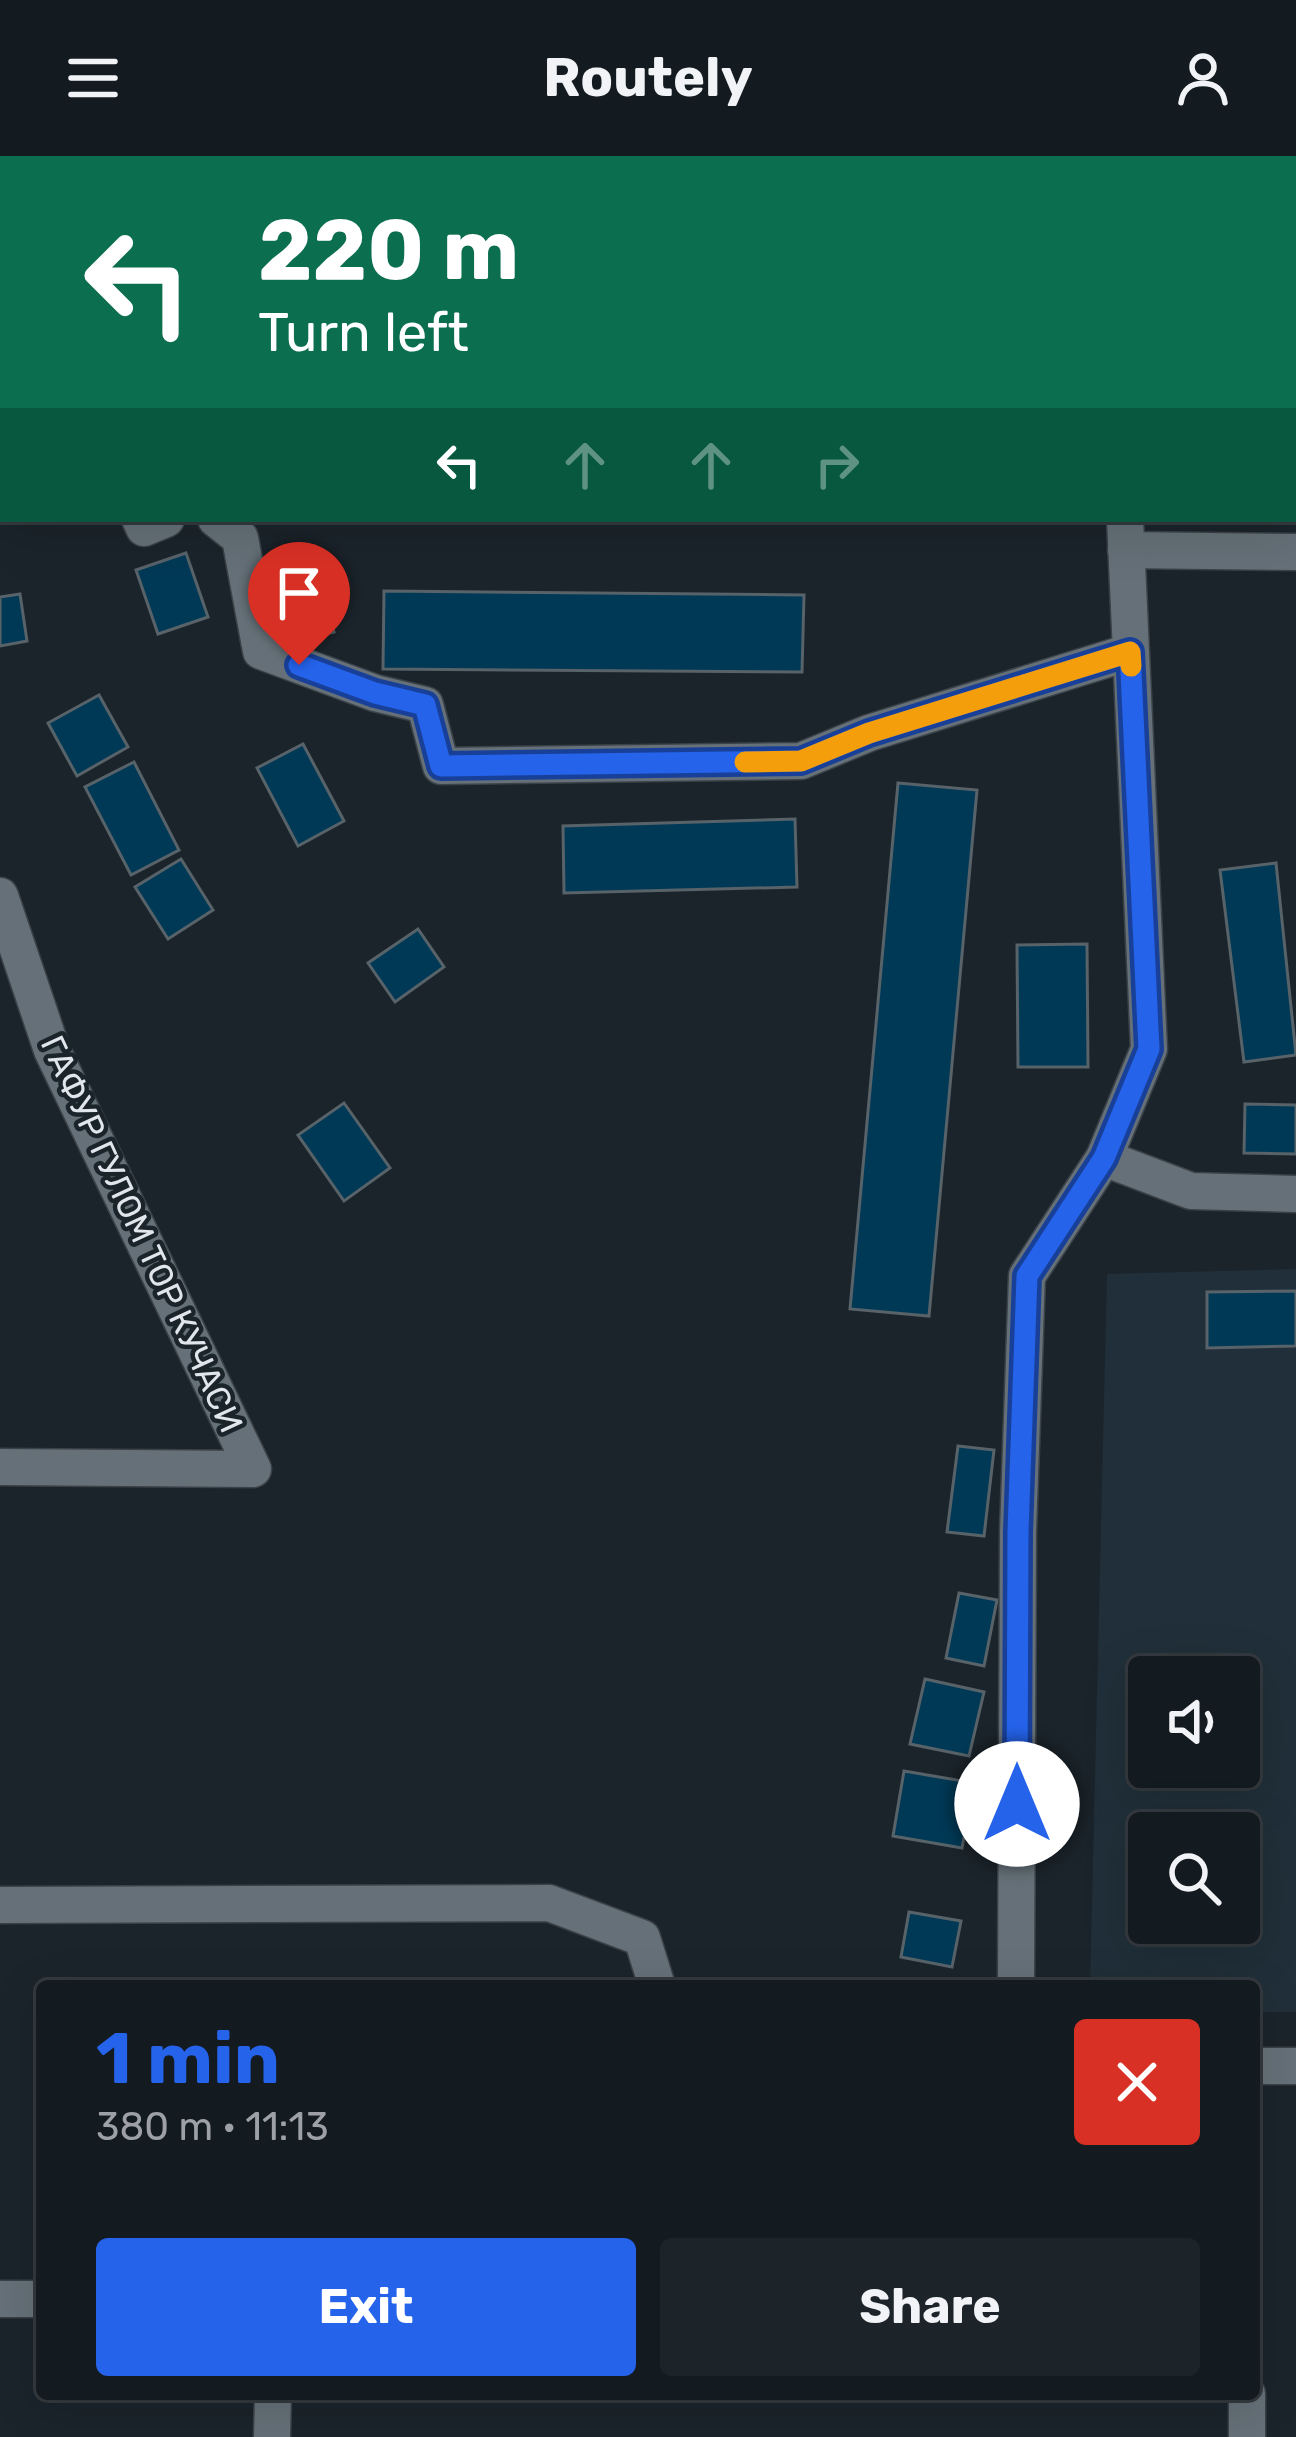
<!DOCTYPE html>
<meta charset="utf-8">
<style>
:root{--surface:#141b20;--page:#1d2429;--text:#f1f3f6;--muted:#9da1a5;--line:#33393e;--accent:#2563eb}
body{margin:0;font-family:Rubik,sans-serif;background:var(--page);color:var(--text);height:100vh;display:flex;flex-direction:column;font-size:45px;white-space:nowrap}
*{box-sizing:border-box;margin:0}
p{font-size:39px;color:var(--muted)}
.icon{flex:none;width:66px;height:66px;fill:none;stroke:currentColor;stroke-width:2;stroke-linecap:round;stroke-linejoin:round}
.map{position:relative;flex:1;overflow:hidden}
.side{position:absolute;left:36px;top:1824px;width:1224px;height:420px;display:flex;flex-direction:column;background:var(--surface);border-radius:12px;box-shadow:0 12px 48px #0002,0 0 0 3px var(--line)}
.side>*{flex:none}
.hud{position:absolute;left:0px;top:0px;width:1296px;height:366px;box-shadow:0 12px 48px #0002,0 0 0 3px var(--line);background:#0b6e4f;color:#fff;overflow:hidden}
.buttons{position:absolute;left:1128px;top:1500px;display:grid;gap:24px}
.buttons a{display:grid;place-items:center;width:132px;height:132px;border-radius:12px;background:var(--surface);box-shadow:0 12px 48px #0002,0 0 0 3px var(--line);font-size:60px}
.pin{position:absolute;display:grid;place-items:center;width:102px;height:102px;color:#fff;margin:-123px -51px;border-radius:50% 50% 50% 0;rotate:-45deg;box-shadow:0 0 12px #0007}
.pin .icon{rotate:45deg}
.me{position:absolute;width:132px;margin:-66px;rotate:0deg;stroke-linejoin:round;filter:drop-shadow(0 0 9px #0008)}
.turn{display:flex;align-items:center;gap:42px;height:252px;padding:0 60px;font-size:54px}
.turn .icon{width:156px;height:156px;stroke-width:2.5}
.turn b{display:block;font-size:84px;line-height:102px}
.lanes{display:flex;align-items:center;height:114px;padding:0 60px;background:#0003;justify-content:center;gap:60px;direction:ltr}
.lanes .off{opacity:.35}
.round{display:grid;place-items:center;flex:none;width:126px;height:126px;border-radius:12px;background:var(--page)}
.headline{display:flex;align-items:center;justify-content:space-between;height:204px;padding:0 60px}
h1{font-size:72px;font-weight:700;line-height:90px;color:var(--accent)}
.action{display:flex;gap:24px;margin-top:auto;padding:24px 60px}
.action a{flex:1;height:138px;border-radius:12px;background:var(--accent);color:#fff;font-size:48px;font-weight:700;line-height:138px;text-align:center}
.action a+a{background:var(--page);color:var(--text)}
header{display:flex;justify-content:space-between;align-items:center;height:156px;padding:0 60px;background:var(--surface);font-size:54px;font-weight:700}
.map>svg:first-child{display:block}
.built{fill:#202f39;fill-rule:evenodd}
.building{fill:#003956;stroke:#576269;stroke-width:3}
.lines{fill:none;stroke-linecap:round;stroke-linejoin:round}
.minor-casing{stroke:#3a4147;stroke-width:39}
.minor{stroke:#657078;stroke-width:36}
.route-casing{stroke:#184099;stroke-width:30}
.route{stroke:#2563eb;stroke-width:21}
.slow{stroke:#f59e0b;stroke-width:21}
.labels{text-anchor:middle;dominant-baseline:central;stroke-width:9;stroke-linejoin:round;paint-order:stroke}
.street-label{font-size:33px;fill:#e0e6eb;stroke:#1b242b}
</style>
<header><svg class="icon" aria-label="menu" viewBox="0 0 24 24"><path d="M4 6h16M4 12h16M4 18h16"/></svg>Routely<svg class="icon" aria-label="person" viewBox="0 0 24 24"><circle cx="12" cy="8" r="4"/><path d="M4 21q1-7 8-7t8 7"/></svg></header>
<div class="map">
<svg width="1296" height="2281" viewBox="0 0 1296 2281">
<rect width="100%" height="100%" fill="#1b242b"/>
<g class="built">
<path d="M0,0H511V3H3V92Z"/>
<path d="M1296,1113V1856H1254V1830H1090L1107,1118ZM1149,1521H1239V1611H1149ZM1149,1677H1239V1767H1149Z"/>
</g>
<g class="building">
<path d="M186,397L208,461L158,478L136,414Z"/>
<path d="M321,406L334,476L279,487L266,417Z"/>
<path d="M384,435L804,439L802,516L383,513Z"/>
<path d="M20,438L27,485L0,490V441Z"/>
<path d="M99,539L128,591L77,620L48,567Z"/>
<path d="M303,588L344,665L298,690L257,612Z"/>
<path d="M134,606L179,694L131,719L85,631Z"/>
<path d="M898,627L977,634L929,1160L850,1153Z"/>
<path d="M795,663L797,731L564,737L563,670Z"/>
<path d="M181,703L213,754L168,783L135,731Z"/>
<path d="M1276,707L1296,899L1244,906L1220,714Z"/>
<path d="M418,773L444,811L395,846L368,807Z"/>
<path d="M1087,788L1088,911H1018L1017,789Z"/>
<path d="M344,947L390,1012L344,1045L298,979Z"/>
<path d="M1245,948L1296,949V998L1244,997Z"/>
<path d="M1296,1135V1190L1207,1192V1136Z"/>
<path d="M958,1290L994,1294L984,1380L947,1376Z"/>
<path d="M959,1437L997,1444L984,1510L946,1502Z"/>
<path d="M925,1523L984,1536L969,1600L910,1588Z"/>
<path d="M904,1615L974,1627L962,1692L893,1680Z"/>
<path d="M909,1756L961,1765L952,1811L901,1801Z"/>
</g>
<g class="lines">
<g class="minor-casing">
<g id="minor">
<path d="M1112,0V3"/>
<path d="M140,363L144,372L166,363"/>
<path d="M216,363L240,382L261,495L375,537L425,549L441,610L801,605L869,577L1130,496"/>
<path d="M1126,394L1296,396"/>
<path d="M0,740L52,894L253,1313L0,1311"/>
<path d="M1104,1002L1191,1035L1296,1038"/>
<path d="M0,1749L549,1747L642,1782L657,1830"/>
<path d="M1016,1830L1018,1376L1027,1120L1104,1002L1149,893L1125,363"/>
<path d="M1254,1910H1296"/>
<path d="M0,2143H42"/>
<path d="M1247,2238V2281"/>
<path d="M272,2281L273,2238"/>
</g>
</g>
<use href="#minor" class="minor"/>
</g>
<g class="lines">
<g class="route-casing">
<path id="route" d="M299,509L375,537L425,549L441,610L801,605L869,577L1130,496L1149,893L1104,1002L1027,1120L1018,1376L1017,1648"/>
</g>
<use href="#route" class="route"/>
<path class="slow" d="M745,606L801,605L869,577L1130,496L1131,510"/>
</g>
<g class="labels">
<g class="street-label">
<text transform="translate(142 1078) rotate(65)">ГАФУР ГУЛОМ ТОР КУЧАСИ</text>
</g>
</g>
</svg>
<div class="buttons">
<a><svg class="icon" aria-label="sound" viewBox="0 0 24 24"><path d="M4 9h4l5-4v14l-5-4H4zM17 9q2 3 0 6"/></svg></a>
<a><svg class="icon" aria-label="search" viewBox="0 0 24 24"><circle cx="10" cy="10" r="6"/><path d="M15 15l6 6"/></svg></a>
</div>
<div class="pin" style="left:299px;top:509px;background:#d93025"><svg class="icon" aria-label="arrive" viewBox="0 0 24 24"><path d="M6 21V4h12l-3 4 3 4H6"/></svg></div>
<svg class="me" style="left:1017px;top:1648px" viewBox="-20 -20 40 40"><circle r="19" fill="#fff"/><path d="M0-13L10 11 0 6-10 11z" fill="#2563eb"/></svg>
<div class="hud">
<div class="turn"><svg class="icon" aria-label="left" viewBox="0 0 24 24"><path d="M17 20v-9H6M10 6l-5 5 5 5"/></svg><div><b>220 m</b>Turn left</div></div>
<div class="lanes"><svg class="icon" aria-label="left" viewBox="0 0 24 24"><path d="M17 20v-9H6M10 6l-5 5 5 5"/></svg><svg class="icon off" aria-label="ahead" viewBox="0 0 24 24"><path d="M12 20V5M6 11l6-6 6 6"/></svg><svg class="icon off" aria-label="ahead" viewBox="0 0 24 24"><path d="M12 20V5M6 11l6-6 6 6"/></svg><svg class="icon off" aria-label="right" viewBox="0 0 24 24"><path d="M7 20v-9h11M14 6l5 5-5 5"/></svg></div>
</div>
<section class="side">
<div class="headline"><div><h1>1 min</h1><p>380 m · 11:13</p></div><a class="round" style="background:#d93025;color:#fff"><svg class="icon" aria-label="close" viewBox="0 0 24 24"><path d="M6 6l12 12M18 6L6 18"/></svg></a></div>
<div class="action"><a>Exit</a><a>Share</a></div>
</section>
</div>
